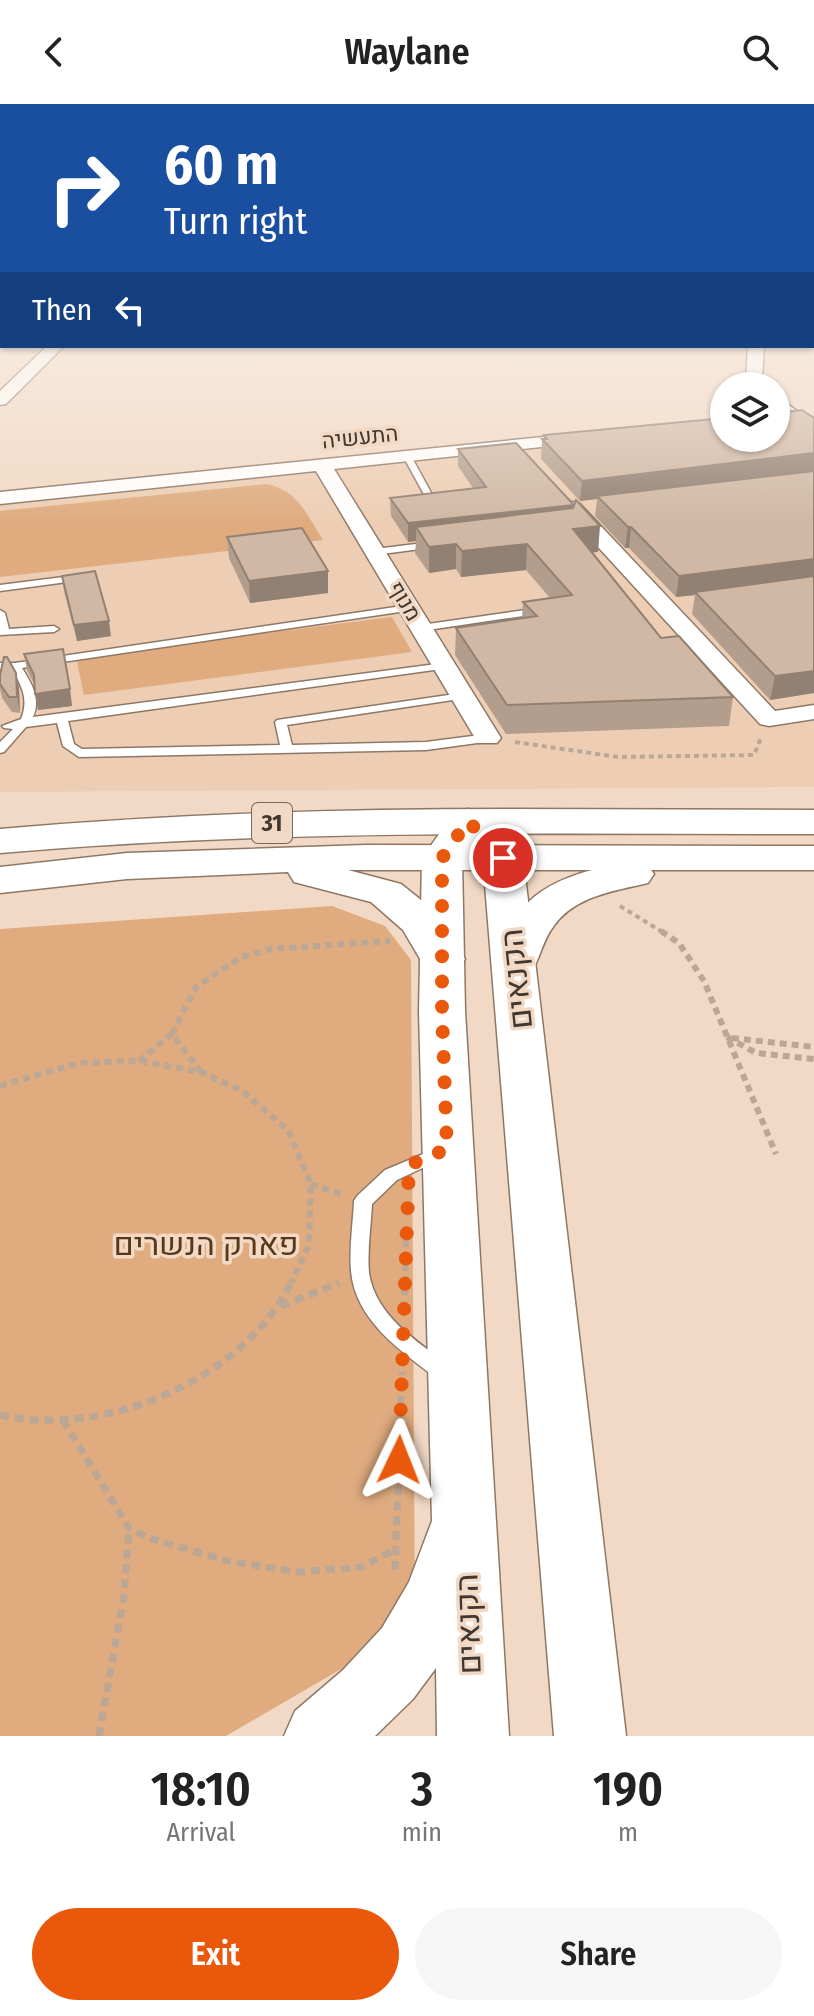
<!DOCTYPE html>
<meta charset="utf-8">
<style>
:root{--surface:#fff;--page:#f6f6f6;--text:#222;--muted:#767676;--accent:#ea580c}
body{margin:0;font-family:"Fira Sans Condensed",Heebo,sans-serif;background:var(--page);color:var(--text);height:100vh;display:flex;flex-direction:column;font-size:30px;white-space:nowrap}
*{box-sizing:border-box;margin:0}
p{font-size:26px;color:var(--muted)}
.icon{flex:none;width:44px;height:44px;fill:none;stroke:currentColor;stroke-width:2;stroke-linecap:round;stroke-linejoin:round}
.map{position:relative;height:1632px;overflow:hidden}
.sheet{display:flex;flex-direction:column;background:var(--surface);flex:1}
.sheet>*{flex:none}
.top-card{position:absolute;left:0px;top:0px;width:814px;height:244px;box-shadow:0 2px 6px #0004;background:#1a4fa0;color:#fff;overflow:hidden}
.fabs{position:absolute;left:710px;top:268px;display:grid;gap:16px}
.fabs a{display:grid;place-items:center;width:80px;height:80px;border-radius:50%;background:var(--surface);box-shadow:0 2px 6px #0004;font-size:40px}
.pin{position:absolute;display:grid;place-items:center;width:68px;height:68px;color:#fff;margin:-34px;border:4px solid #fff;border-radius:50%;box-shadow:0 2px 8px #0007}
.me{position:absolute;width:88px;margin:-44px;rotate:2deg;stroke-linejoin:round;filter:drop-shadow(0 0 6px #0008)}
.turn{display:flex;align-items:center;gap:28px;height:168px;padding:0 32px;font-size:36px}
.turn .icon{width:104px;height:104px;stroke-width:2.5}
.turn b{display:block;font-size:56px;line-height:68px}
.then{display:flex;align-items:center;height:76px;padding:0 32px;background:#0003;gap:16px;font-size:30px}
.eta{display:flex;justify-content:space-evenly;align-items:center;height:136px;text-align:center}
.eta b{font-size:48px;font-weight:600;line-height:56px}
.action{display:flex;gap:16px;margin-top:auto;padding:16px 32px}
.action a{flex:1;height:92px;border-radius:48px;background:var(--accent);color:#fff;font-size:32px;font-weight:600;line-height:92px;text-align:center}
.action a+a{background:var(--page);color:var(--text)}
header{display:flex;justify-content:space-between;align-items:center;height:104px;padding:0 32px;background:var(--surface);font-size:36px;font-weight:600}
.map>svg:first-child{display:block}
.built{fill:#edceb4}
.green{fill:#dfab7f}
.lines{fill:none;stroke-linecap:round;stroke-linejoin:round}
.service-casing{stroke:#8e7865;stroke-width:3}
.minor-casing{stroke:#8e7865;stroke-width:3}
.secondary-casing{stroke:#8e7865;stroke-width:3}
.trunk-casing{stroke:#8e7865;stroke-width:3}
.path-far2{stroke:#bba796;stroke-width:4;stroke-dasharray:5 4;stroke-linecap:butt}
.path-far1{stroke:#bba796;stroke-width:6;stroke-dasharray:7 5;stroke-linecap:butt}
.path{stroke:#bba796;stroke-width:7;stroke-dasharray:9 6;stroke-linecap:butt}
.service{fill:#fff;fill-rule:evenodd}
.minor{fill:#fff;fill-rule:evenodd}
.secondary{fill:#fff;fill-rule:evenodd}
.trunk{fill:#fff;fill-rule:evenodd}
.wall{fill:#b39e8d}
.shaded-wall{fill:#928173}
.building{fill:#d0b8a4;stroke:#928173;stroke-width:2}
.route{stroke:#ea580c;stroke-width:14;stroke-dasharray:0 25.2}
.labels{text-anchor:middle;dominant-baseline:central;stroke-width:7;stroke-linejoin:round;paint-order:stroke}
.far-street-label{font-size:22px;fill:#41372f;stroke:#f2d9c5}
.shield{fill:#f2d9c5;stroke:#76685c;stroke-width:2}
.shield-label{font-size:24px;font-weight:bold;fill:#41372f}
.near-street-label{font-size:32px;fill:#41372f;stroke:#f2d9c5}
.near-park-label{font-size:32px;fill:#58381a;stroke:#f2d9c5}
</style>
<header><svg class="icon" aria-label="back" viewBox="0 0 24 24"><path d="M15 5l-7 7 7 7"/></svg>Waylane<svg class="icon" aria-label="search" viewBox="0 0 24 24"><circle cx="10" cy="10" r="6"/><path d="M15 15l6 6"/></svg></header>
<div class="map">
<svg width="814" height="1632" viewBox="0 0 814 1632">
<rect width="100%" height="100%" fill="#f2d9c5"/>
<path class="built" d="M814,310V683L0,688V390L724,319V334H776V314Z"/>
<g class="green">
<path d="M266,380C298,386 306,410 323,436L0,473V407Z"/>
<path d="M392,513L412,548L84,591L76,553Z"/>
<path d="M332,802L385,822L411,856L415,1522L226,1632H0V825Z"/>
</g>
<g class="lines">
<g class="service-casing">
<g id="service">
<path d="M407,349L411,352L434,394L433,396L426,394L403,352Z"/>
<path d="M432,438L435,439V443L375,451L370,448L375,445Z"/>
<path d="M79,471L84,474L82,476L0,487V481Z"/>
<path d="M409,501L413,502V506L22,564C32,580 41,595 33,613L444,559L448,560V564L68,617L74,640L82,645L280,641L275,618L277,616L462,589L466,590V594L287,621L292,641L426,638L488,630L492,631V637L426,646L79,653L63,642L57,619L26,623L4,648L0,649V638L13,625L4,624L2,622L21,615C29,596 22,582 12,565H0V559H15Z"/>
<path d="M539,504L543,505V509L421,527L416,524L421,521Z"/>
<path d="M0,506L5,509L9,525L54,522L59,525L54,528L0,531Z"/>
<path d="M440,1043L446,1045L448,1049L446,1053L397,1076L372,1100C371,1122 367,1146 369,1169C375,1211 417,1238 449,1261L452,1267L449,1273L442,1275L435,1273C399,1246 355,1215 351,1167C349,1144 353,1120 354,1097L357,1092L385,1066Z"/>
</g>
</g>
<g class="minor-casing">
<g id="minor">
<path d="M47,242H64L6,300L0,301V287Z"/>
<path d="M748,242H764L762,276L767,282H750L746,277Z"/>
<path d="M776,292L814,319V332L776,305Z"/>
<path d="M583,329L592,334L589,338L334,365L501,634L497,639H479L475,634L316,367L0,400V388Z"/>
<path d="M573,398L580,400L775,607L814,601V615L769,622L760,620L566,408L563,404L566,400Z"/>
</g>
</g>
<g class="secondary-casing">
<path id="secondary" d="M468,705L482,709L523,754L626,1632H554L483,756L470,742L462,754L465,907L509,1632H437L436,1564L413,1595L375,1632H284L295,1607L343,1566L382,1524L409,1478L432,1417L419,907L422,754L454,709Z"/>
</g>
<g class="trunk-casing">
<g id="trunk">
<path d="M509,705L814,706V730C542,730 271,725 0,749V725C169,710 338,705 509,705Z"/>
<path d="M366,741L814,742V766H651L654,770L648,779C614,787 574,792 553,823C543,836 540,854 531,869L515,873L499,869L492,858C516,804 533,782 592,766H348L401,780L436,808L465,855L458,865L442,870L426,865L403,826L371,798L294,778L288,768L127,775L0,789V763L127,749Z"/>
</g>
</g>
<g class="path-far2">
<path d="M515,638L618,653L754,651L761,634"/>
<path d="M620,802L664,829"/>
</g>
<g class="path-far1">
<path d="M661,827L679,839L704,877L776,1050"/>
<path d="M727,933L756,949L814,955"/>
<path d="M732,934L814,943"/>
<path d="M139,957L172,930"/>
<path d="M201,968L172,930L196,883L241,853L271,845L390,837"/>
<path d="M0,982L79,959L139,957L201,968L241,986L288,1026L311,1080L309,1141L291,1179"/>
<path d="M311,1080L341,1090"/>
<path d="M405,1179L406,1136"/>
</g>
<g class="path">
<path d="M281,1202L339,1179"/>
<path d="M404,1206L405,1177"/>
<path d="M0,1311C104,1335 245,1275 292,1177"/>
<path d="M63,1316L129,1424L149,1434L228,1457L297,1468L362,1463L395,1445"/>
<path d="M395,1466L402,1268"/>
<path d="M99,1632L124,1492L129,1424"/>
</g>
<use href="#service" class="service"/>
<use href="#minor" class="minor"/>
<use href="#secondary" class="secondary"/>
<use href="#trunk" class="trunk"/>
</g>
<g class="wall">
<path d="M814,314V589L770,596L692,510L695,491L676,493L629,444H625L595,412L597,395L580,397L541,355L542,335H544V331Z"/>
<path d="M458,345L598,448H592L661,534L733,593L729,622L506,630L455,551L456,524L522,514L523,498L550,494L526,466L461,473L456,465L429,469L415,449L416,437L408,438L391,412L390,394L473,384L458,362Z"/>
<path d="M227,433L328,489L250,499L229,454Z"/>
<path d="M62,472L111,532L77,537L64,487Z"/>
<path d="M63,545L72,602L38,606L35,582L27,566L24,550Z"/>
<path d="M16,569L19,584L20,609L12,608L2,594L0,585V571Z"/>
</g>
<g class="shaded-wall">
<path d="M814,349V368L597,392V395L580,397L582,377Z"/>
<path d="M574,401L572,419L416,423V437L408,438V419Z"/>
<path d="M600,422L598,448L571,451L573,425Z"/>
<path d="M628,423H631L629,444H625Z"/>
<path d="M456,440V465L429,469V443Z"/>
<path d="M527,440L526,466L461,473L462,447Z"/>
<path d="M814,455V476L695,488V491L676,493L679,472Z"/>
<path d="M328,467V489L250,499L249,477Z"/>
<path d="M109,517L111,532L77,537L74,521Z"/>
<path d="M814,567V589L770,596L775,572Z"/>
<path d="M16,569L19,584L20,609L17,593Z"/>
<path d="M70,585L72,602L38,606L35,590Z"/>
</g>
<g class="building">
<path d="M802,306L814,314V349L582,377L542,335H547L544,331L724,314V334H776V309Z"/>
<path d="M516,339L574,401L408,419L390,394L486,383L458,345Z"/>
<path d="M814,367V455L679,472L631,423H628L597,392Z"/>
<path d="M576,396L600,422L573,425L661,534L679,532L733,593L507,601L456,524L537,512L523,498L572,491L527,440L462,447L456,440L429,443L416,423L573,404Z"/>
<path d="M302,424L328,467L249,477L227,433Z"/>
<path d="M95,467L109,517L74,521L62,472Z"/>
<path d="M814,472V567L775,572L695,488Z"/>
<path d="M63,545L70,585L35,590L34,571L24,550Z"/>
<path d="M4,553H7L16,569L17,593H9L0,580V571Z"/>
</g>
<linearGradient id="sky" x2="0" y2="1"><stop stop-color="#979a9b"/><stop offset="0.46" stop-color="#f9eee5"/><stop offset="1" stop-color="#f9eee5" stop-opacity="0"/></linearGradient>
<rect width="814" height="419" fill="url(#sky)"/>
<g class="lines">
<path class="route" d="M399,1356L409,1061L447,1045L442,907V754L468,717L503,754"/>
</g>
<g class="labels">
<g class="far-street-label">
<text transform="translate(360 333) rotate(-6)">התעשיה</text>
<text transform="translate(405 497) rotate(59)">מנוף</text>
</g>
<rect class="shield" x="252" y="699" width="40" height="40" rx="6"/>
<g class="shield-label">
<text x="272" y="719">31</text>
</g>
<g class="near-street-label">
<text transform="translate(516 875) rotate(-96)">הקנאים</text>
<text transform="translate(468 1520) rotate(-92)">הקנאים</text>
</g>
<g class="near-park-label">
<text x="206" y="1140">פארק הנשרים</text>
</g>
</g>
</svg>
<div class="fabs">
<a><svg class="icon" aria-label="layers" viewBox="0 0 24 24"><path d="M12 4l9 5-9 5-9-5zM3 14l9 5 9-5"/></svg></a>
</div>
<div class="pin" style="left:503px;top:754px;background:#d93025"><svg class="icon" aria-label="arrive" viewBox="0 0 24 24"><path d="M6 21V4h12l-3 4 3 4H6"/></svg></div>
<svg class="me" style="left:399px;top:1356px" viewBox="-20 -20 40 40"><path d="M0-17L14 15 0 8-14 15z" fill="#ea580c" stroke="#fff" stroke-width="4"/></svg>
<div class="top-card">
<div class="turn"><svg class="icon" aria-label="right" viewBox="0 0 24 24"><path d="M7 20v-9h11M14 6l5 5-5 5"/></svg><div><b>60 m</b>Turn right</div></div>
<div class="then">Then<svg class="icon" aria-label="left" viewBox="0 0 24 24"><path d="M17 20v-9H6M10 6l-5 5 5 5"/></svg></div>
</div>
</div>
<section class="sheet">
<div class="eta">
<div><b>18:10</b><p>Arrival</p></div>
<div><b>3</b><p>min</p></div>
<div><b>190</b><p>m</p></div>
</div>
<div class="action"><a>Exit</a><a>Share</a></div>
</section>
